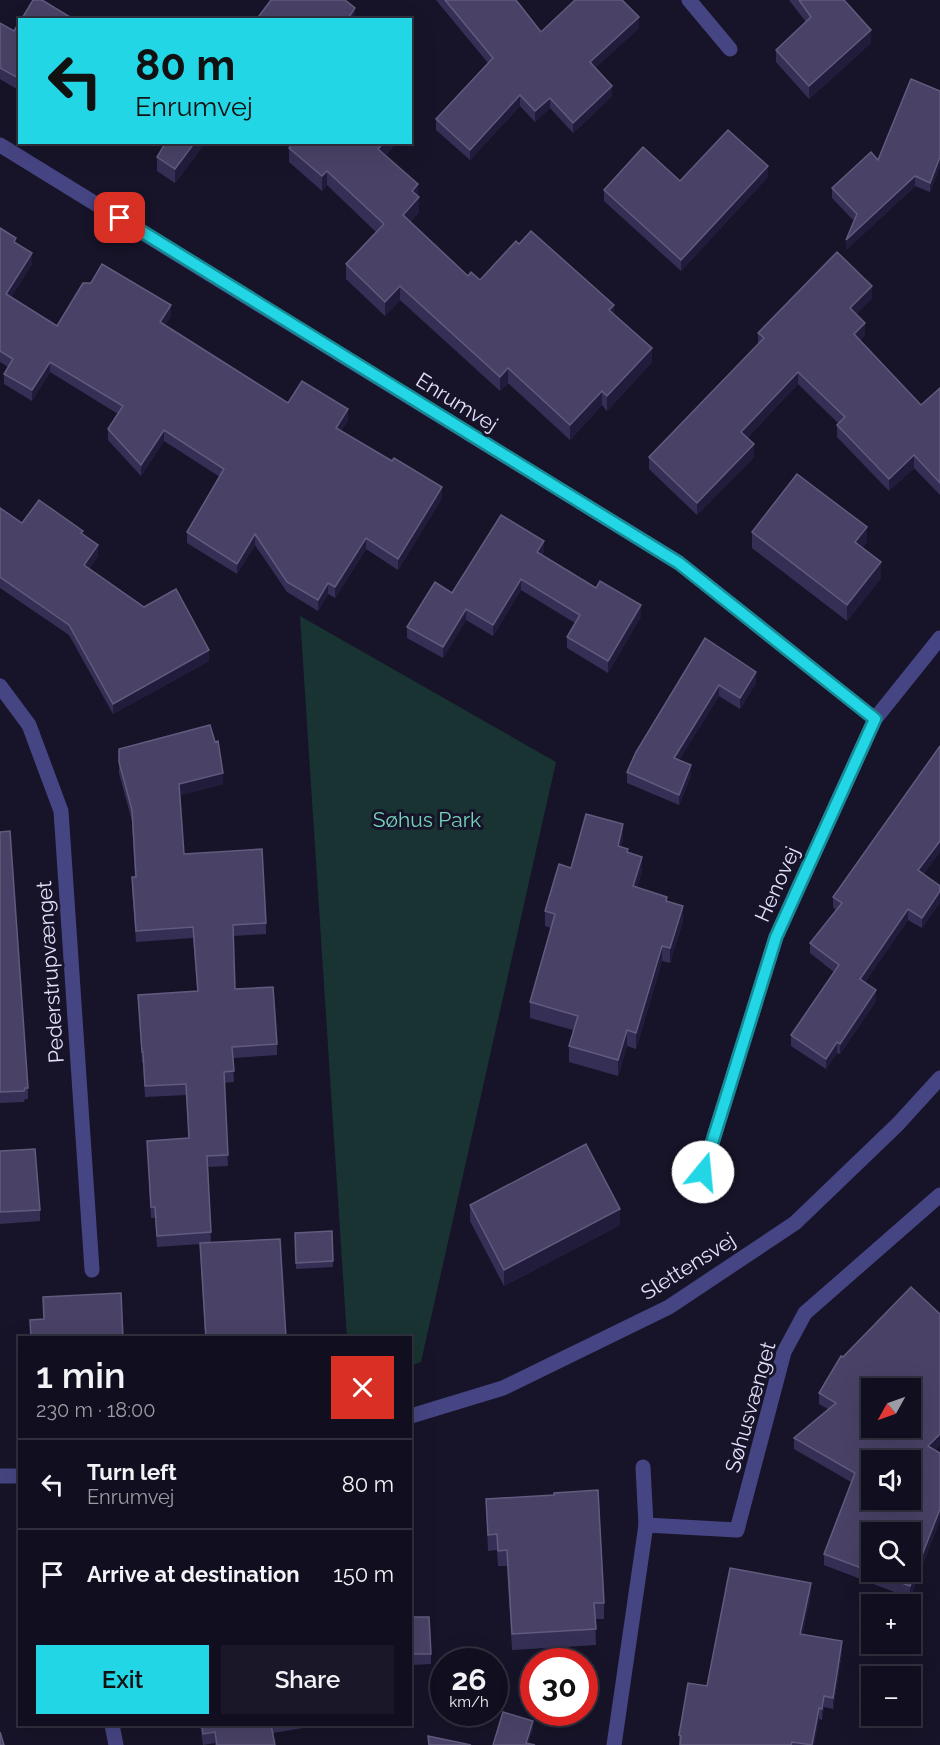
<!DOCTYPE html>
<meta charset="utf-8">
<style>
:root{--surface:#110f1f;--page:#1a1828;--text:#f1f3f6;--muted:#9c9ca4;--line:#302f3d;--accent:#22d6e5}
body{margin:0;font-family:Raleway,sans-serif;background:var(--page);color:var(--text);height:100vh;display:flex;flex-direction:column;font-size:22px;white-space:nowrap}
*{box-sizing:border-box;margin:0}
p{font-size:20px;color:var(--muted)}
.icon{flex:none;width:33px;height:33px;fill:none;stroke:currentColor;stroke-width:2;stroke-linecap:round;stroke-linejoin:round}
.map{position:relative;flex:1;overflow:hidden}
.side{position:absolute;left:18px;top:1336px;width:394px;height:390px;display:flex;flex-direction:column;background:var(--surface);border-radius:0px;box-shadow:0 6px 24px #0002,0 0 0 2px var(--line)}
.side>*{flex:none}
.hud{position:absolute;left:18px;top:18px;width:394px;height:126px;border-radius:0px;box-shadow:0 6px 24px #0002,0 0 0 2px var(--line);background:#22d6e5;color:#111;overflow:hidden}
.needle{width:39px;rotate:230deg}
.tools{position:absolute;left:861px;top:1378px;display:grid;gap:12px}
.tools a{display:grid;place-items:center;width:60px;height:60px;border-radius:0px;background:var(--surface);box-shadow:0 6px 24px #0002,0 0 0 2px var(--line);font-size:30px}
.speed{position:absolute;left:430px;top:1648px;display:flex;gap:12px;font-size:30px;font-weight:700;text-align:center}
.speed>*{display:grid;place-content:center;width:78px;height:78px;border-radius:50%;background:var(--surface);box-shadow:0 6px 24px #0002,0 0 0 2px var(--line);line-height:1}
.speed small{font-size:15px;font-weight:400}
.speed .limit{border:9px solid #d22;background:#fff;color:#111}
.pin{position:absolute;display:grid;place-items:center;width:51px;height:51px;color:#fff;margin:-26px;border-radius:12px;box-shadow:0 3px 9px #0006}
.me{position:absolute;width:66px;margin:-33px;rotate:17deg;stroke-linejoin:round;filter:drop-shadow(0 0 4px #0008)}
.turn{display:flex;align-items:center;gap:21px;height:126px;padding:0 18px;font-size:27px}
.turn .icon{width:78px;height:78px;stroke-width:2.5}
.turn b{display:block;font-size:42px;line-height:51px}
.round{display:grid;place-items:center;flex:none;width:63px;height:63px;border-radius:0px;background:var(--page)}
.overview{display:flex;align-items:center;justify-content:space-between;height:102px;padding:0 18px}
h1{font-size:36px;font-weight:600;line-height:45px}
.action{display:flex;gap:12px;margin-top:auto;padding:12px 18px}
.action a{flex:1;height:69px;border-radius:0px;background:var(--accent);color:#111;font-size:24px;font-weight:600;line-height:69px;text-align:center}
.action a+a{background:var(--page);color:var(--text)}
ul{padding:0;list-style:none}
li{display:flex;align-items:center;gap:18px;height:90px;padding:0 18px;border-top:2px solid var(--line)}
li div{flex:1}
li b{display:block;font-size:22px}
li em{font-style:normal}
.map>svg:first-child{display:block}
.green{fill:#183331}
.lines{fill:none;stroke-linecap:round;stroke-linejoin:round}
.minor{stroke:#464583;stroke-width:15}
.tertiary{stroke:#464583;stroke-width:15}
.wall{fill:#362f55}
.shaded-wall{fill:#221c3c}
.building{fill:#494266;stroke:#615b7e;stroke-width:1.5;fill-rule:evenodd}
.route-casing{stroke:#168b95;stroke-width:15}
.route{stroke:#22d6e5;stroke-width:10}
.labels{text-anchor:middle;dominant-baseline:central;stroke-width:6;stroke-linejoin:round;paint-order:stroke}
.street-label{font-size:21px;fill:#e3e0fb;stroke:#171429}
.park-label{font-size:21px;fill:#73d4ba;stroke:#171429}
</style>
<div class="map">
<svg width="940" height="1745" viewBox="0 0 940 1745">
<rect width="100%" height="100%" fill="#171429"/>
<path class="green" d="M300,616L556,762L421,1362L411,1366V1338H347Z"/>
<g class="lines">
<g class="minor">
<path d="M689,0L730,49"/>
<path d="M0,145L679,563L875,719"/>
<path d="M0,686L29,725L61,811L92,1270"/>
<path d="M703,1172L776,937L875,719L940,638"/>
<path d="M646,1525L737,1530L784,1352L805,1313L940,1195"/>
<path d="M614,1745L646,1525L643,1467"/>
</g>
<g class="tertiary">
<path d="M411,1416L503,1388L669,1307L795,1223L898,1124L940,1078"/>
<path d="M0,1476H20"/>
<path d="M112,1725L116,1745"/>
</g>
</g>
<g class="wall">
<path d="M436,0H516L541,32L639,28L595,68L612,96L573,133L550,108L535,122L520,106L470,160L436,130V119L488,63Z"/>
<path d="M789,0H844L871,43L809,99L776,62V50L806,22Z"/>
<path d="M20,21V91L0,79V23L14,31Z"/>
<path d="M940,91V167L930,192L915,186L846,250L854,221L832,198V188L878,160Z"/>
<path d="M206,142L175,183L157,171V157Z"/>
<path d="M397,142L386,155L418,197L419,212L410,222L468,276L480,280L614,314L652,362L607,411L602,405L570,440L508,383L500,391L400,300L385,316L346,279V264L376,232L327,185L322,191L289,162V148Z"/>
<path d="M768,177L681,271L604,201V190L680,181Z"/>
<path d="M0,228L16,243L32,264L11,297L57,326L171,316L165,325L288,403L348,420L341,431L442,498L398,570L366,549L335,598L328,594L318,611L287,592L255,545L237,574L187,543V532L220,477L164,441L141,476L108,440V429L118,414L50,372L32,401L4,384V374L8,367L0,362Z"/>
<path d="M872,298L856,314L865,335L860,340L921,405L940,388V495L914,468L889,491L837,437V425L838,423L798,384L747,438L754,457L697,515L649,469V457L758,344V333Z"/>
<path d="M0,508L22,523L83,535L98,556L89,569L209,661L113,714L69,635L0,588Z"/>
<path d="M752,532L867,542L862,548L881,578L847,621L752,548Z"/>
<path d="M544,552L542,555L641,616L608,673L567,648V637L575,623L521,590L493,636L466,620L443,658L407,638V627L452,593Z"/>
<path d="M705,638L756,683L740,709L719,696L679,760L691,775L679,805L627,783V772Z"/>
<path d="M940,746V852L923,874L940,886V902L922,928L908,920L865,982L876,1001L840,1054L837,1053L826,1069L791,1046V1035L834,972L810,953V943L836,910L833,907V897Z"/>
<path d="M119,749L223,784L180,795L184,854L266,923V934L233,936L235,989L277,1044V1055L233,1058L234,1082L224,1083L228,1166L208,1167L211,1243L286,1338H205L200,1244L157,1247L155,1218H151L147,1141L189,1138L186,1095L145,1097L143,1063H142L138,995L197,991L193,938L136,942L132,889V877H135L132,821L119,773Z"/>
<path d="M0,832L28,1088V1099H25L24,1102L0,1103Z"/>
<path d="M623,840L621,847L628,853L642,872L637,888L667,901L683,921L670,963L662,961L636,1049L627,1046L618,1076L569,1062V1046L573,1030L530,1018V1002L551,928L545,926V911L571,868Z"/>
<path d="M0,1151L40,1210V1221L0,1224Z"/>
<path d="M470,1205L620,1225L504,1286L470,1221Z"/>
<path d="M332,1231L333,1267L296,1269L295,1233Z"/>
<path d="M940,1314V1445L935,1450L940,1453V1520L910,1598L824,1565V1554L851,1482L794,1449V1438L828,1409L819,1404V1393L843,1357Z"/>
<path d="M486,1499L604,1603V1619H595L596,1645L512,1650L507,1566H498L497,1550L488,1551Z"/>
<path d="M811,1594L802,1635L842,1652L833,1709L824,1707L822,1720L819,1719L814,1745H679V1735Z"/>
<path d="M411,1617L431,1654V1664L411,1665Z"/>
<path d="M200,1725H309V1727L273,1733L275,1745H215V1743L203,1745Z"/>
</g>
<g class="shaded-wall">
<path d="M355,8V20H347Z"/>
<path d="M639,17V28L590,73V62Z"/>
<path d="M871,30V43L809,99V86Z"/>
<path d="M612,86V96L573,133V123Z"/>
<path d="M520,95V106L470,160V150Z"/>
<path d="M550,98V108L535,122V111Z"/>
<path d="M413,110V124L411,126V112Z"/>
<path d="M195,142H206L175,183V169Z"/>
<path d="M384,142H397L378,163V149Z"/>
<path d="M940,157V167L930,192V183Z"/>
<path d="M768,166V177L681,271V260Z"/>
<path d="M327,171V185L322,191V176Z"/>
<path d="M915,176V186L846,250V240Z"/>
<path d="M418,184L419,212L403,229V215L412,191Z"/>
<path d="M32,253V264L6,305V294Z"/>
<path d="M400,286V300L385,316V302Z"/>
<path d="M872,286V298L850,321V308Z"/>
<path d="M171,305V316L160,333V322Z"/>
<path d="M614,305V320L609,310Z"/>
<path d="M865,323V335L854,346V334Z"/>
<path d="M652,348V362L607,411V396Z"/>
<path d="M50,362V372L32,401V390Z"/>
<path d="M508,368V383L500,391V377Z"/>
<path d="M798,372V384L741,444V432Z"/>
<path d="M602,391V405L570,440V425Z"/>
<path d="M348,409V420L336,439V428Z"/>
<path d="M164,430V441L141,476V465Z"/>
<path d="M754,444V457L697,515V503Z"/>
<path d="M914,455V468L889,491V479Z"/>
<path d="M442,487V498L398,570V559Z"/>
<path d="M867,527V542L855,558V542Z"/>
<path d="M255,534V545L237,574V564Z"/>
<path d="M366,538V549L335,598V587Z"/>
<path d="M544,541V552L537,563V552Z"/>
<path d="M98,545V556L84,576V565Z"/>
<path d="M881,562V578L847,621V605Z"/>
<path d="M521,579V590L493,636V625Z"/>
<path d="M328,583V594L318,611V600Z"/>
<path d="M641,605V616L608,673V661Z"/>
<path d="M466,609V620L443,658V647Z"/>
<path d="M209,650V661L113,714V704Z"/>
<path d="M756,672V683L740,709V698Z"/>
<path d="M719,685V696L674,769V758Z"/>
<path d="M691,765V775L679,805V795Z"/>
<path d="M223,773V784L179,796V784Z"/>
<path d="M623,824V840L618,862V846Z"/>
<path d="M940,841V852L918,881V870Z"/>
<path d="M642,857V872L633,902V886Z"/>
<path d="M940,891V902L922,928V918Z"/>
<path d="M683,906V921L670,963V948Z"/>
<path d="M908,909V920L860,990V979Z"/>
<path d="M662,946V961L636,1049V1033Z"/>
<path d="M876,990V1001L840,1054V1044Z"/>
<path d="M627,1030V1046L618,1076V1060Z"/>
<path d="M837,1042V1053L826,1069V1059Z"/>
<path d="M620,1209V1225L504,1286V1270Z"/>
<path d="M940,1434V1445L928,1458V1446Z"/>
<path d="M940,1509V1520L910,1598V1586Z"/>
<path d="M811,1583V1594L800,1645V1634Z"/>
<path d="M842,1641V1652L833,1709V1698Z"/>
<path d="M824,1696V1707L822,1720V1709Z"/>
<path d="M819,1708V1719L814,1745H812Z"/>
<path d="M533,1721V1730L528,1745H526Z"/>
</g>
<g class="building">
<path d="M33,0H42L75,20H21Z"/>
<path d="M271,0H345L355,8L347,20H256Z"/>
<path d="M445,0H516L541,32L575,0H622L639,17L590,62L612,86L573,123L550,98L535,111L520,95L470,150L436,119L493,58Z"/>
<path d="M799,0H844L871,30L809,86L776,50L811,17Z"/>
<path d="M20,21V79L0,68V23L14,31Z"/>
<path d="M911,79L940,91V157L930,183L915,176L846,240L857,214L832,188L871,152L878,160Z"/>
<path d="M728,130L768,166L681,260L604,190L643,147L680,181Z"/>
<path d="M166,142H195L175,169L157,157Z"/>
<path d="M293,142H384L378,149L418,184L412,191L419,197L403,215L468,276L471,272L480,280L516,241L519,244L531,231L614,305L609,310L652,348L607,396L602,391L570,425L508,368L500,377L400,286L385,302L346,264L384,224L327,171L322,176L289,148Z"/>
<path d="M0,228L16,238L14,242L32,253L6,294L57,326L83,283H91L102,264L171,305L160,322L288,403L302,381L348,409L336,428L392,461L394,458L442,487L398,559L366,538L335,587L328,583L318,600L287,582L255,534L237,564L187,532L224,469L164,430L141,465L108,429L123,406L50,362L32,390L4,374L13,359L0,351Z"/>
<path d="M837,252L872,286L850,308L865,323L854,334L921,405L940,388V483L914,455L889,479L837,425L845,417L798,372L741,432L754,444L697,503L649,457L764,338L758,333Z"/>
<path d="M797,474L867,527L855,542L881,562L847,605L752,532Z"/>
<path d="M39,500L83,531L81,533L98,545L84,565L144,607L176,589L209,650L113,704L69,625L0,577V508L22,523Z"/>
<path d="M501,515L544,541L537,552L596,588L600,581L641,605L608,661L567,637L580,615L521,579L493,625L466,609L443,647L407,627L435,582L452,593Z"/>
<path d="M705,638L756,672L740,698L719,685L674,758L691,765L679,795L627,772L636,752Z"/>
<path d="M210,725L215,742L218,741L223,773L179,784L184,854L262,849L266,923L233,925L235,989L273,987L277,1044L232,1047L234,1071L224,1072L228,1155L207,1156L211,1232L157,1236L155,1207H151L147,1141L189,1138L186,1084L145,1086L143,1052H142L138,995L198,991L193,927L136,931L132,877H136L132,810L119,762V749Z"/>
<path d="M940,746V841L918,870L940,886V891L922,918L908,909L860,979L876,990L840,1044L837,1042L826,1059L791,1035L839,965L810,943L842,903L833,897Z"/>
<path d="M586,814L623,824L618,846L628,849L627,852L642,857L633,886L667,897L666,901L683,906L670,948L662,946L636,1033L627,1030L618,1060L569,1046L578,1016L530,1002L555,914L545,911L559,864L571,868Z"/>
<path d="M10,831L28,1088H25L24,1091L0,1092V832Z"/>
<path d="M586,1144L620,1209L504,1270L470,1205Z"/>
<path d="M35,1149L40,1210L0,1212V1151Z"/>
<path d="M332,1231L333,1261L296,1263L295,1233Z"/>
<path d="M280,1239L286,1338H206L200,1243Z"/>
<path d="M911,1287L940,1314V1434L928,1446L940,1453V1509L910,1586L872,1572H910V1533H872V1572L824,1554L855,1473L794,1438L836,1403L819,1393L841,1356L843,1357ZM872,1389H910V1428H872ZM872,1461H910V1500H872Z"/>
<path d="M121,1293L123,1338H31L30,1320L44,1319L43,1297Z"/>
<path d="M598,1490L604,1603H594L596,1629L512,1634L507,1550L498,1551L497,1534L488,1535L486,1499L554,1495V1493Z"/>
<path d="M730,1568L811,1583L800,1634L842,1641L833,1698L824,1696L822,1709L819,1708L812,1745L792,1742L791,1745H680L681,1736L679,1735L688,1683L707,1686Z"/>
<path d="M411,1617H429L431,1654H411Z"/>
<path d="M503,1712L533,1721L526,1743L535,1745H493Z"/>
<path d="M202,1725H271L275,1745H217L215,1732L203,1734Z"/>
<path d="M0,1732L4,1745H0Z"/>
<path d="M428,1736L471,1745H429Z"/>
</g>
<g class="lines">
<g class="route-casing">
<path id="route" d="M120,218L679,563L875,719L776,937L703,1172"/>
</g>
<use href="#route" class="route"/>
</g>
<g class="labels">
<g class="street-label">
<text transform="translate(457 402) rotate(32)">Enrumvej</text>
<text transform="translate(777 884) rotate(-66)">Henovej</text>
<text transform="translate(50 972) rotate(-94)">Pederstrupvænget</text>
<text transform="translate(688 1266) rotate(-32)">Slettensvej</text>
<text transform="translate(750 1407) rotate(-74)">Søhusvænget</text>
</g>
<g class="park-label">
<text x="427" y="819">Søhus Park</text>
</g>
</g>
</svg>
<div class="tools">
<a><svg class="needle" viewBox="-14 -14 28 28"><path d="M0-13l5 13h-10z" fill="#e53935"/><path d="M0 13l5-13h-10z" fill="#9c9ca4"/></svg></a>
<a><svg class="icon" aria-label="sound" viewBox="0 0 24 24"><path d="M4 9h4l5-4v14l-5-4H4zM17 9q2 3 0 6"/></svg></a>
<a><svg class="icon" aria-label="search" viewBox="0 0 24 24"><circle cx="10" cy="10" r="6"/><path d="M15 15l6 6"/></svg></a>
<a>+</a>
<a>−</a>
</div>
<div class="speed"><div>26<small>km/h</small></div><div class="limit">30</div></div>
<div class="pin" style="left:120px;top:218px;background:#d93025"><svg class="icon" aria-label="arrive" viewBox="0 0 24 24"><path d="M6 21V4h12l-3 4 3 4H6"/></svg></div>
<svg class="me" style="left:703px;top:1172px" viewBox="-20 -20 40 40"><circle r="19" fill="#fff"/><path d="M0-13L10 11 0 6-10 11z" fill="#22d6e5"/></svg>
<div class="hud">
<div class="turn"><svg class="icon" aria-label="left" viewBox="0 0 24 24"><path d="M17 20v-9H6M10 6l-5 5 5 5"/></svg><div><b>80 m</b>Enrumvej</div></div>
</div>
<section class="side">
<div class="overview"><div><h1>1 min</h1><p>230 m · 18:00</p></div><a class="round" style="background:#d93025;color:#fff"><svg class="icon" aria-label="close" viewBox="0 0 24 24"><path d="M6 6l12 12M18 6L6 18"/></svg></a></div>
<ul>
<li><svg class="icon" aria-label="left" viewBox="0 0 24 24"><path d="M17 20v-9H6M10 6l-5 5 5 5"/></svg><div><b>Turn left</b><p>Enrumvej</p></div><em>80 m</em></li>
<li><svg class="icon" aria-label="arrive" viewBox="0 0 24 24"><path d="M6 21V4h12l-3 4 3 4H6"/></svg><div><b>Arrive at destination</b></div><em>150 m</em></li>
</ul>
<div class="action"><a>Exit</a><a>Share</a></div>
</section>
</div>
